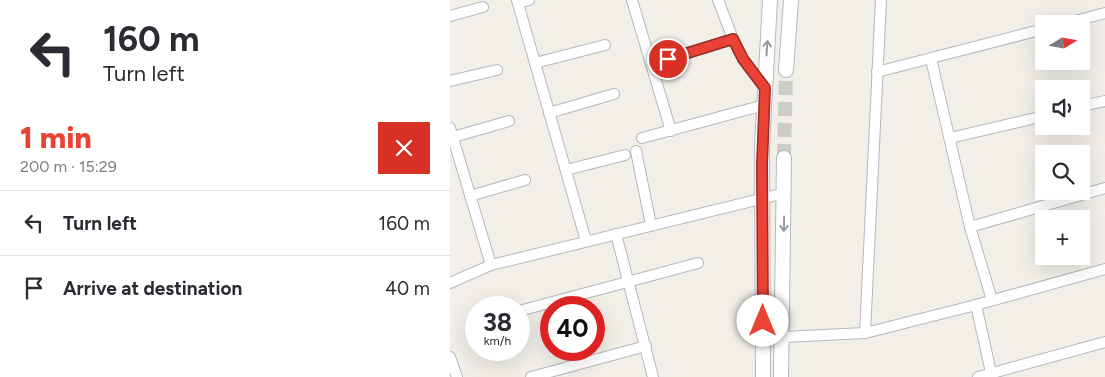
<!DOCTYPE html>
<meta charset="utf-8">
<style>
:root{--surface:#fff;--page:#f2f2f3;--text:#2b2b33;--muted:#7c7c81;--line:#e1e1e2;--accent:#ea4335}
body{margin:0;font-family:Figtree,sans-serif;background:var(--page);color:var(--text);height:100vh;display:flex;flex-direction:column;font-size:19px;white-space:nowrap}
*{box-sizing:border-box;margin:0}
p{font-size:16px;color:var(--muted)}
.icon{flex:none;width:28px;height:28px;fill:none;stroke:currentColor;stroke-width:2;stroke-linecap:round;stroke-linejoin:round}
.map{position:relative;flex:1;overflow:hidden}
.sheet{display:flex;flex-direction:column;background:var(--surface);width:450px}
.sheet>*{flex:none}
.top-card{background:#fff;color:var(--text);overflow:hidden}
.needle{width:32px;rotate:79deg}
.buttons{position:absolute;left:585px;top:15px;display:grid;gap:10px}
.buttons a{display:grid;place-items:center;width:55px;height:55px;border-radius:0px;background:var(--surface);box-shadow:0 5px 20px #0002;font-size:25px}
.speed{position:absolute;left:15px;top:296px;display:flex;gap:10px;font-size:25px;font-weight:700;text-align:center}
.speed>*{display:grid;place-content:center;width:65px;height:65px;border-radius:50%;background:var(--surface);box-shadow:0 5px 20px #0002;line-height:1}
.speed small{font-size:12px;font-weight:400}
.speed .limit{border:8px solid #d22;background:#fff;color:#111}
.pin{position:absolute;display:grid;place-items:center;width:42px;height:42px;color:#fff;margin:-21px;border:2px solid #fff;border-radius:50%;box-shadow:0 1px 5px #0007}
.me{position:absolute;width:55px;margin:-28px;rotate:0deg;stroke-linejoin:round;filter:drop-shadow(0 0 4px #0008)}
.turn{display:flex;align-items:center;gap:18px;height:105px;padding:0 20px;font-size:22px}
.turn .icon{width:65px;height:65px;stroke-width:2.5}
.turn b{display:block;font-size:35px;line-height:42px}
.round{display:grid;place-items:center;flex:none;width:52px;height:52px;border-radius:0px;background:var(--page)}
.overview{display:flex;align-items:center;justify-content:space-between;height:85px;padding:0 20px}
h1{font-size:30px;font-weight:800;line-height:38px;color:var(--accent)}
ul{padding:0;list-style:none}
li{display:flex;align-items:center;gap:15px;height:65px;padding:0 20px;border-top:1px solid var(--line)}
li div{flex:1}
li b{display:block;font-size:19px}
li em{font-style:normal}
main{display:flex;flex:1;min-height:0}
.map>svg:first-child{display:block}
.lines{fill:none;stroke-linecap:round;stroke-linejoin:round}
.secondary-tunnel{stroke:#ccccc8;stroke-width:14;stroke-dasharray:14 7;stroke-linecap:butt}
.street-casing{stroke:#b5b8bc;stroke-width:12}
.secondary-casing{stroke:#b6babf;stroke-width:16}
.street{stroke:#fff;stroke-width:10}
.secondary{stroke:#fff;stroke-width:14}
.oneway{stroke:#979a9d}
.route-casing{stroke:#982c22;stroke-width:12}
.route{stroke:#ea4335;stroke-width:9}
</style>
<main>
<section class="sheet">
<div class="top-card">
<div class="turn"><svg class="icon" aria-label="left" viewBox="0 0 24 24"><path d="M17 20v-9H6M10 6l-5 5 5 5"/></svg><div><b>160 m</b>Turn left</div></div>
</div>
<div class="overview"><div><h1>1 min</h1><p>200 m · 15:29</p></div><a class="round" style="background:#d93025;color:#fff"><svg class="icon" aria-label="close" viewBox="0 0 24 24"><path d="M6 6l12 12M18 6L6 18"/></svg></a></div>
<ul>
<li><svg class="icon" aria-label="left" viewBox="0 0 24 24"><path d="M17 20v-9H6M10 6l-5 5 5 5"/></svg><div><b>Turn left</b></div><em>160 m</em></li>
<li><svg class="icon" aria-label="arrive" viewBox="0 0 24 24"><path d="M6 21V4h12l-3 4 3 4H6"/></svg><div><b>Arrive at destination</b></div><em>40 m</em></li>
</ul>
</section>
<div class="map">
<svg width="655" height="377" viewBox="0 0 655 377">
<rect width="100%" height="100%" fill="#f1efe8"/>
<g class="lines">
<path class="secondary-tunnel" d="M334,158L336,70"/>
<g class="street-casing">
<g id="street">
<path d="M67,0L136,241"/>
<path d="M182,0L221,131"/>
<path d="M268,0L283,39L293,59L315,88"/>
<path d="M68,3L79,0"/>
<path d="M0,16L33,7"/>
<path d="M614,24L655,13"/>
<path d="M481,59L520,227L542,300"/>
<path d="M85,63L155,45"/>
<path d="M202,64L283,39"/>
<path d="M427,72L594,29"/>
<path d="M0,81L47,70"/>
<path d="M631,106L655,101"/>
<path d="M99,113L164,94"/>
<path d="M0,128L41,265"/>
<path d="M3,137L59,121"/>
<path d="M192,138L314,105"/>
<path d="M500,138L594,116"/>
<path d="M186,151L201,225"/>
<path d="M116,170L175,155"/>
<path d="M20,196L75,180"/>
<path d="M520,227L655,188"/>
<path d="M166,234L203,377"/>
<path d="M0,283L41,265L335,193"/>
<path d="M526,305L542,377"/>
<path d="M69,311L248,263"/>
<path d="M415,333L431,0"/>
<path d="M313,338L415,333L526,305L655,269"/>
<path d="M0,357L7,377"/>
<path d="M81,377L196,346"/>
<path d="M528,377L655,342"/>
</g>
</g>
<g class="secondary-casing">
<g id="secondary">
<path d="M336,70L341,0"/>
<path d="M313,377L312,146L320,0"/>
<path d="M331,377L334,158"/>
</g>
</g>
<use href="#street" class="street"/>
<use href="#secondary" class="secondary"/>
</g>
<defs><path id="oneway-shaft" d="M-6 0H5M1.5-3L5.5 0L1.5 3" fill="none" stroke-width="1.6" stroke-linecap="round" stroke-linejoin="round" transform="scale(1.25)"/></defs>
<g class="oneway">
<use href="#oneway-shaft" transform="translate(317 48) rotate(-86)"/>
<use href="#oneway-shaft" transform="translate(334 224) rotate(91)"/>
</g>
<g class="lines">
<g class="route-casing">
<path id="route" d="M218,59L283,39L293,59L315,88L312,164L313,321"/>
</g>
<use href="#route" class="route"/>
</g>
</svg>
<div class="buttons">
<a><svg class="needle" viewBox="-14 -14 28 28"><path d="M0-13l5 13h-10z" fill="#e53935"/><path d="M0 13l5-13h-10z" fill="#7c7c81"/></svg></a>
<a><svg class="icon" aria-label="sound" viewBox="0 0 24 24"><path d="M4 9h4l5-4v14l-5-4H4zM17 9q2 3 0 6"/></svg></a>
<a><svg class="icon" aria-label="search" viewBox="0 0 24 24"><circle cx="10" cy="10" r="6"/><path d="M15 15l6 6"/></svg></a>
<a>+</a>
</div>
<div class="speed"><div>38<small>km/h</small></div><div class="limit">40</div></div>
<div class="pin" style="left:218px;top:59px;background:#d93025"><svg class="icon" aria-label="arrive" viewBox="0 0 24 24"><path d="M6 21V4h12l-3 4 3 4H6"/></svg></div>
<svg class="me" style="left:313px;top:321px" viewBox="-20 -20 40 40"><circle r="19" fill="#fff"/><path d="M0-13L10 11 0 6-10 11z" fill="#ea4335"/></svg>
</div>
</main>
